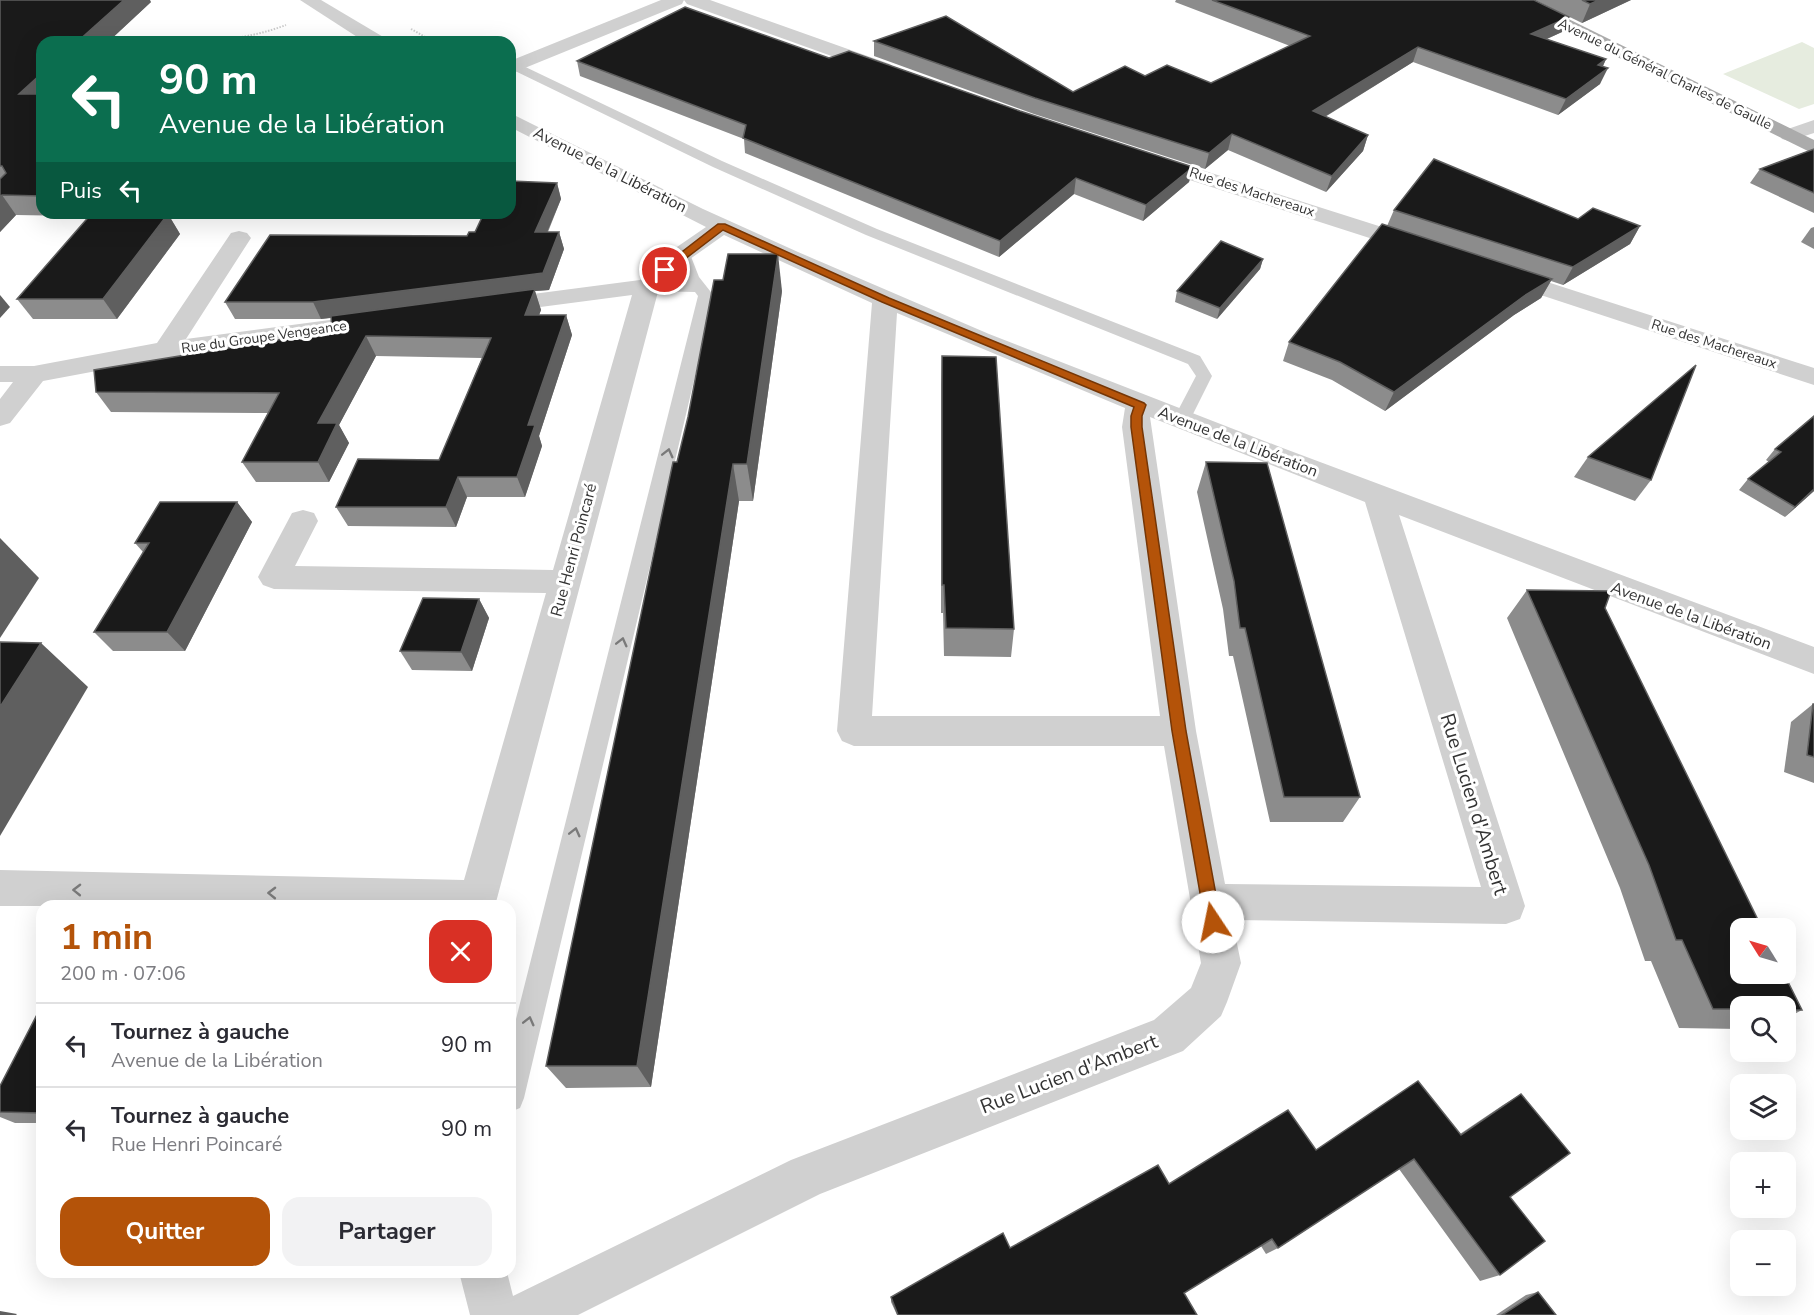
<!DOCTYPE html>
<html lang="fr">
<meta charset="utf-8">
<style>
:root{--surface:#fff;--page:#f2f2f3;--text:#2b2b33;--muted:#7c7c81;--line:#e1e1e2;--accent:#b45309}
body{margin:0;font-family:"Nunito Sans",sans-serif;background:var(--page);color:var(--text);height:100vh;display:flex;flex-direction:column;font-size:22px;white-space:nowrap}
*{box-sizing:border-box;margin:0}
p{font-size:20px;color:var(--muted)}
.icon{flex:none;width:33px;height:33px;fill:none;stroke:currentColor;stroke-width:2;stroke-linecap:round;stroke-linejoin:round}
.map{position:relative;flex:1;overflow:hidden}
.sheet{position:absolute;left:36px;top:900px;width:480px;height:378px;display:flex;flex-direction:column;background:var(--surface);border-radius:18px;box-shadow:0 6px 24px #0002}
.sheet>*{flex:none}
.guide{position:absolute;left:36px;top:36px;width:480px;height:183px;border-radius:18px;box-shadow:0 6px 24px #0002;background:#0b6e4f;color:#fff;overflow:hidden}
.needle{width:39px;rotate:307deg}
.tools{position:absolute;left:1730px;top:918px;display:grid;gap:12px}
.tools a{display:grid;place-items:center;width:66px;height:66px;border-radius:12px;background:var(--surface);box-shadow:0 6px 24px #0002;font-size:30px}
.pin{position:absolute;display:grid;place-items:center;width:51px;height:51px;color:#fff;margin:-26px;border:3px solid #fff;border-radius:50%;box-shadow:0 2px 6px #0007}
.me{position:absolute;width:66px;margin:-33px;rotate:349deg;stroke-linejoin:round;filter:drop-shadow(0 0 4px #0008)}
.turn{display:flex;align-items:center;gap:21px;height:126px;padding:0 24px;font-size:27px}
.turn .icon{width:78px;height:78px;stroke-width:2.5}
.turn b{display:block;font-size:42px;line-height:51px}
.then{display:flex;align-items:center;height:57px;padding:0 24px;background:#0003;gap:12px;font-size:22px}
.round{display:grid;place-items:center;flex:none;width:63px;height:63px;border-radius:18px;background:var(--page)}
.head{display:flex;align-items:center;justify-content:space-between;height:102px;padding:0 24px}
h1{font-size:36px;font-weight:700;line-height:45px;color:var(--accent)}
.cta{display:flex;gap:12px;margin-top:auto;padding:12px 24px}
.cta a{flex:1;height:69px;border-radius:18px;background:var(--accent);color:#fff;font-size:24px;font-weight:700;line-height:69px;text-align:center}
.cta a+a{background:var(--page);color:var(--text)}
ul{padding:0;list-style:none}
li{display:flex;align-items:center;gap:18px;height:84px;padding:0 24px;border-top:2px solid var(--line)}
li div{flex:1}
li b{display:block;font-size:22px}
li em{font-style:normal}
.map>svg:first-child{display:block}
.green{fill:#e6ecdf}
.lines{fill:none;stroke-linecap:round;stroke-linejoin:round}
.path{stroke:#cdcdcd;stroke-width:2;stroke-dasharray:1.5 1.5;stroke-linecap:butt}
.service{fill:#d0d0d0;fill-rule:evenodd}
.minor{fill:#d0d0d0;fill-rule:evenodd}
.primary{fill:#ababab;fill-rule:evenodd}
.wall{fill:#8c8c8c}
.shaded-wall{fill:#5f5f5f}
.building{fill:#1a1a1a;stroke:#5f5f5f;stroke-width:1.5}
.oneway{stroke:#7a7a7a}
.route{fill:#b45309;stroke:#753606;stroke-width:1.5}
.labels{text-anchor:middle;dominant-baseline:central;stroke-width:6;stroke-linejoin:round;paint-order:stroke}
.far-street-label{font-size:14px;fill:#333;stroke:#fff}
.street-label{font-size:16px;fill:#333;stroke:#fff}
.near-street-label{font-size:20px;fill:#333;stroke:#fff}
</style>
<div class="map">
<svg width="1814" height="1315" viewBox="0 0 1814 1315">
<rect width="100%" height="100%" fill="#fff"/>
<path class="green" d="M1802,42L1814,48V104L1799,109L1723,74Z"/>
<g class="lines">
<g class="path">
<path d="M411,29L434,42"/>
<path d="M107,40C168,42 228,47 286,25"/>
</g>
<g class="service">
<path d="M515,62L722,161L877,229L1200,356L1212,376L1188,424H1176L1173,420L1196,376L1188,364L866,235L713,167L511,69L510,64Z"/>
<path d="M682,249L690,254L699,277L714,296L524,1098L520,1108L510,1112V1043L698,296L695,292L647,291L639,286L647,281L687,282L674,254Z"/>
</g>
<g class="minor">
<path d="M300,0H321L385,38L387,42H365Z"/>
<path d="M661,0H710L890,64L893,68L890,72H876L687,4L684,0L682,4L510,74V61Z"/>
<path d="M510,113L703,209L798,252L989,334L1280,447L1814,647V674L1399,515L1525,906L1520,919L1506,924L1232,920L1241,963L1227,1002L1221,1016L1183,1051L820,1194L578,1315H470L459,1272H507L513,1296L791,1160L1154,1020L1191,988L1201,963L1164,746H854L842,741L837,731L872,303L724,235L690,259L659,288L495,906H0V870L464,880L546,593L274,589L263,585L258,577L292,513L303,510L314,513L318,521L295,566L553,570L632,295L495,313L486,311L483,306L486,301L495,299L640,280L674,249L706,227L510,127ZM897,313L1125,408L1122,427L1160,716H872ZM1150,417L1365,502L1481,887L1225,884L1196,731Z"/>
<path d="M1814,120V133L1789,141L1782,139L1779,135L1782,131Z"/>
<path d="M1148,153L1426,241L1430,246L1426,251L1418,253L1410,251L1140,164L1137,159L1140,154Z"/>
<path d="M239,231L247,233L251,238L186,339L375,314L384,317L388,322L384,327L375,330L166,358L43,381L10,423L0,426V399L13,382H0V366H34L157,343L231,233Z"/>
<path d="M1504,268L1814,368V385L1495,280L1492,275L1495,270Z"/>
</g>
<path class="primary" d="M1507,0H1530L1814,140V154L1510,4Z"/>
</g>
<g class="wall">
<path d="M0,0L151,2L108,42H42V213H78L76,216L16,215L0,232Z"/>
<path d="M1176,0H1534L1569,17L1562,32L1547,39L1606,59L1603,66L1600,84L1558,115L1413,62L1325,117L1368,135L1363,151L1326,192L1228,150L1205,169L1034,114L874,56V41L1073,92L1145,76L1211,83L1290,46L1175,2Z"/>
<path d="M1535,0H1631L1582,23Z"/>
<path d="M829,58L1020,111L1193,167L1189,182L1143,221L1074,194L999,257L745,153L744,139L580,76L577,61Z"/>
<path d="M1814,149V213L1750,183L1760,169Z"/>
<path d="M557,183L561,199L548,232H559L564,249L549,290L535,291L541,310L539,315H566L572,335L539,436L542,446L525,497H467L456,527L348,526L336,507L439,460L482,358L376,356L339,425L349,443L329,482H256L242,462L268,413L111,412L96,392L332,331L331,318L321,319H235L225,302L467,236Z"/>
<path d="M1394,210L1578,219L1640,226L1630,244L1563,285L1551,281L1541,298L1514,315L1385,411L1332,380L1283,361L1289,342L1387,226Z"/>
<path d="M211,213H312L310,216Z"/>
<path d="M168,214L180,234L117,319H33L17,299Z"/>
<path d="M1814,227V249L1801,242L1811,228Z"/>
<path d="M1263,259L1260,269L1217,319L1175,302L1177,291Z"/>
<path d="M782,291L753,501H739L651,1087L566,1088L546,1066L677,462Z"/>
<path d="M942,356L1014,629L1011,657L944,656L943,613H941V385Z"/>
<path d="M1814,416V491L1785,517L1739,490L1748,479L1769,462L1766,460L1775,449Z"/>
<path d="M1588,457L1651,480L1635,501L1574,477Z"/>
<path d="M1206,462L1360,797L1343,822H1270L1233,656H1229L1223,609L1197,492Z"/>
<path d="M237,502L252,522L185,651H113L94,632L143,552L135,543Z"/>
<path d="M1527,590L1605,608L1802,1010L1785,1019V1006H1740V1029L1679,1028L1651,961H1645L1620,888L1507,618Z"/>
<path d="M479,599L489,618L472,671L412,670L400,651Z"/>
<path d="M1813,704H1814V783L1784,772L1791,722Z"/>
<path d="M42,1005V1123H15L0,1117V1086Z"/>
<path d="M1521,1094L1500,1275L1480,1281L1399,1169L1278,1248L1266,1254L1261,1246L1184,1293L1197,1315H897L891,1302V1297L1169,1184L1316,1150L1460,1134L1503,1105Z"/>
<path d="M1538,1292L1556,1315H1496L1526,1295Z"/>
</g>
<g class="shaded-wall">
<path d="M124,0H150L151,2L108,42H77Z"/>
<path d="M1599,0H1631L1582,23L1590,4Z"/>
<path d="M1569,17L1562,32L1524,49L1531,34Z"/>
<path d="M1418,47L1413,62L1308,127L1313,111Z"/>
<path d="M1606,59L1599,75L1598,65Z"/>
<path d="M1608,68L1600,84L1558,115L1566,99Z"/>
<path d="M42,73V103L19,94Z"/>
<path d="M1232,134L1228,150L1205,169L1209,153Z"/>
<path d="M1368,135L1363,151L1326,192L1332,176Z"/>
<path d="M1193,167L1189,182L1143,221L1146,205Z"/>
<path d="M1076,178L1074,194L999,257L1000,241Z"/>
<path d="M557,183L561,199L540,249L535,232Z"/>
<path d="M2,195L16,215L0,232V197Z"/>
<path d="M168,214L180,234L117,319L103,299Z"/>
<path d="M1640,226L1630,244L1563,285L1573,267Z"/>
<path d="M559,232L564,249L549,290L535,291L541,310L531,336L525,315L534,292L321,319L313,302Z"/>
<path d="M778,254L782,291L753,501L747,464Z"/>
<path d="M1263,259L1260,269L1217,319L1220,308Z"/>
<path d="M1552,279L1541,298L1514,315L1385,411L1394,392L1524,296Z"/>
<path d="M0,295L10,307L0,318Z"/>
<path d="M566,315L572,335L539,436L542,446L525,497L517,477L528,425Z"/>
<path d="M366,336L376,356L339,425L349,443L329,482L318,462V423Z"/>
<path d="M733,464L739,501L651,1087L637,1066Z"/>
<path d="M458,477L467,497L456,527L446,507Z"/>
<path d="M1814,489V491L1785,517L1795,507Z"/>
<path d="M237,502L252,522L185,651L167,632Z"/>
<path d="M0,538L39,578L0,638Z"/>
<path d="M479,599L489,618L472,671L461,652Z"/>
<path d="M41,643L88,687L0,836V707Z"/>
<path d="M0,1311L17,1314L16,1315H0Z"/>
</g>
<g class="building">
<path d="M0,0H124L77,42H42V73L19,94H42V196L2,195L0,197V179L6,173L2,166H0Z"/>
<path d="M1212,0H1534L1569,17L1531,34L1606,59L1598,65L1608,68L1566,99L1418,47L1313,111L1368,135L1332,176L1232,134L1209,153L1035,98L874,41L946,16L1073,92L1125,66L1145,76L1167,65L1211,83L1310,36Z"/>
<path d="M1582,0H1599L1590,4Z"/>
<path d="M685,7L829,58L849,51L1020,111L1193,167L1146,205L1076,178L1000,241L743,138L746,125L577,61Z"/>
<path d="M1814,149V193L1760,169Z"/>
<path d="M1434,159L1578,219L1593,208L1640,226L1573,267L1394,210Z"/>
<path d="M510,181L557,183L535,232H559L543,273L313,302H225L270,235L467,236L469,232H475L484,213H510Z"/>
<path d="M92,213L168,214L103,299H17Z"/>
<path d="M1382,224L1552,279L1524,296L1394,392L1340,362L1289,342Z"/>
<path d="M1221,241L1263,259L1220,308L1177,291Z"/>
<path d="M728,254H778L747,464H733L637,1066H546L673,462H677L688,417L714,280H723Z"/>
<path d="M535,289L525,315H566L528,425H535L517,477H458L446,507H336L358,459L439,460L491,338L366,336L318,423H337L318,462H242L279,393L96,392L94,370L332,331L331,316Z"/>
<path d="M942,356L996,357L1014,629L946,628L944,585H942Z"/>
<path d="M1696,365L1651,480L1588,457Z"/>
<path d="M1814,416V489L1795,507L1748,479L1781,452L1775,449Z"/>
<path d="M1206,462L1267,463L1360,797H1284L1245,628H1240L1234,581Z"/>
<path d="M160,502H237L167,632H94L149,543H135Z"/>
<path d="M1527,590L1611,591L1605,608L1762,928H1740V974H1784L1802,1010H1785V1006H1740V1009H1713L1682,940H1676L1649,865Z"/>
<path d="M423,598L479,599L461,652L400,651Z"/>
<path d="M0,642L41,643L0,707Z"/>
<path d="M1813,704H1814V757L1807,755Z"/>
<path d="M42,1005V1113L0,1112V1086Z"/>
<path d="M1418,1081L1461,1135L1521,1094L1570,1153L1510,1197L1545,1241L1500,1275L1414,1159L1278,1248L1272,1239L1184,1293L1197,1315H898L891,1297L1003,1233L1010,1248L1158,1165L1169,1184L1288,1110L1316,1150Z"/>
<path d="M1538,1292L1556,1315H1502Z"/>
</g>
<defs><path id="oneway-chevron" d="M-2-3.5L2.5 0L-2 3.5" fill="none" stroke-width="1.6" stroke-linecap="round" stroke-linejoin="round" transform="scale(1.5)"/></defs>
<g class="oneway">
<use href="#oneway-chevron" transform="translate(668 453) rotate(-76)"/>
<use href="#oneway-chevron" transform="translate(622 642) rotate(-76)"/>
<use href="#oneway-chevron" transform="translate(575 832) rotate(-76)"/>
<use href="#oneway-chevron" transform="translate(77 890) rotate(-179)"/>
<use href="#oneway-chevron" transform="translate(272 893) rotate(-179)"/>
<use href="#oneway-chevron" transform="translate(529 1021) rotate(-76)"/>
</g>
<path class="route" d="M718,224H725L889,298L1144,403L1146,405L1142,416V427L1186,731L1221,922L1219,928L1213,930L1207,928L1205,922L1172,731L1131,427V416L1134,407L882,302L723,230L668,272H661V268Z"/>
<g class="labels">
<g class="far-street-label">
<text transform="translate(1665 74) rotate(26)">Avenue du Général Charles de Gaulle</text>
<text transform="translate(1252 192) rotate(18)">Rue des Machereaux</text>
<text transform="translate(264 337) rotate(-8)">Rue du Groupe Vengeance</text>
<text transform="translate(1714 344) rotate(18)">Rue des Machereaux</text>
</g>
<g class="street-label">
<text transform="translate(610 170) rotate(27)">Avenue de la Libération</text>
<text transform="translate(1238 442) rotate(21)">Avenue de la Libération</text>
<text transform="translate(574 550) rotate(-75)">Rue Henri Poincaré</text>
<text transform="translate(1691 616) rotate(20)">Avenue de la Libération</text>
</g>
<g class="near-street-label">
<text transform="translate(1474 804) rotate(73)">Rue Lucien d'Ambert</text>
<text transform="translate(1069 1074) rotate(-21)">Rue Lucien d'Ambert</text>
</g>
</g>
</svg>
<div class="tools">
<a><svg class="needle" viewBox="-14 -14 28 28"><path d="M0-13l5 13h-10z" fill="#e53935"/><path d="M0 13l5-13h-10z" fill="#7c7c81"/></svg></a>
<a><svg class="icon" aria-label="search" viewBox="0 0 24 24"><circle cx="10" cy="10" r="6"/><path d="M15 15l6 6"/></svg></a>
<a><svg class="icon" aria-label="layers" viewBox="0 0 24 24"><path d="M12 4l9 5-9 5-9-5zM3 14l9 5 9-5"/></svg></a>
<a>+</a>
<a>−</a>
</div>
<div class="pin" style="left:665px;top:270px;background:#d93025"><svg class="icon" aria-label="arrive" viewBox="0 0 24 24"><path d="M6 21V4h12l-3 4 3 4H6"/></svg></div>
<svg class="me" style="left:1213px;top:922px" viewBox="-20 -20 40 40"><circle r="19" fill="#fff"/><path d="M0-13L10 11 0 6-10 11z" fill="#b45309"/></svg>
<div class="guide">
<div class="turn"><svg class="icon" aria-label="left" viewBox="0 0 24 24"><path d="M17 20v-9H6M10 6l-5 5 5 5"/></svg><div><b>90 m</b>Avenue de la Libération</div></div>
<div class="then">Puis<svg class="icon" aria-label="left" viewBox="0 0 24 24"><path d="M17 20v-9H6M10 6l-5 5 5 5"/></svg></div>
</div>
<section class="sheet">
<div class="head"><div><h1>1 min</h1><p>200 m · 07:06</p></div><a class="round" style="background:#d93025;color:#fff"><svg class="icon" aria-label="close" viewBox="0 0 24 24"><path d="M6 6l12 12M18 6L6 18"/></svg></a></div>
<ul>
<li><svg class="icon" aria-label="left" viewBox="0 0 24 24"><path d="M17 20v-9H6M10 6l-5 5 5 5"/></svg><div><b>Tournez à gauche</b><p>Avenue de la Libération</p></div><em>90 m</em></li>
<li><svg class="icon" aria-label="left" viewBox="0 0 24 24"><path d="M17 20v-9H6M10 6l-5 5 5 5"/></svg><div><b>Tournez à gauche</b><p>Rue Henri Poincaré</p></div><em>90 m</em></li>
</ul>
<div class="cta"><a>Quitter</a><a>Partager</a></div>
</section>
</div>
